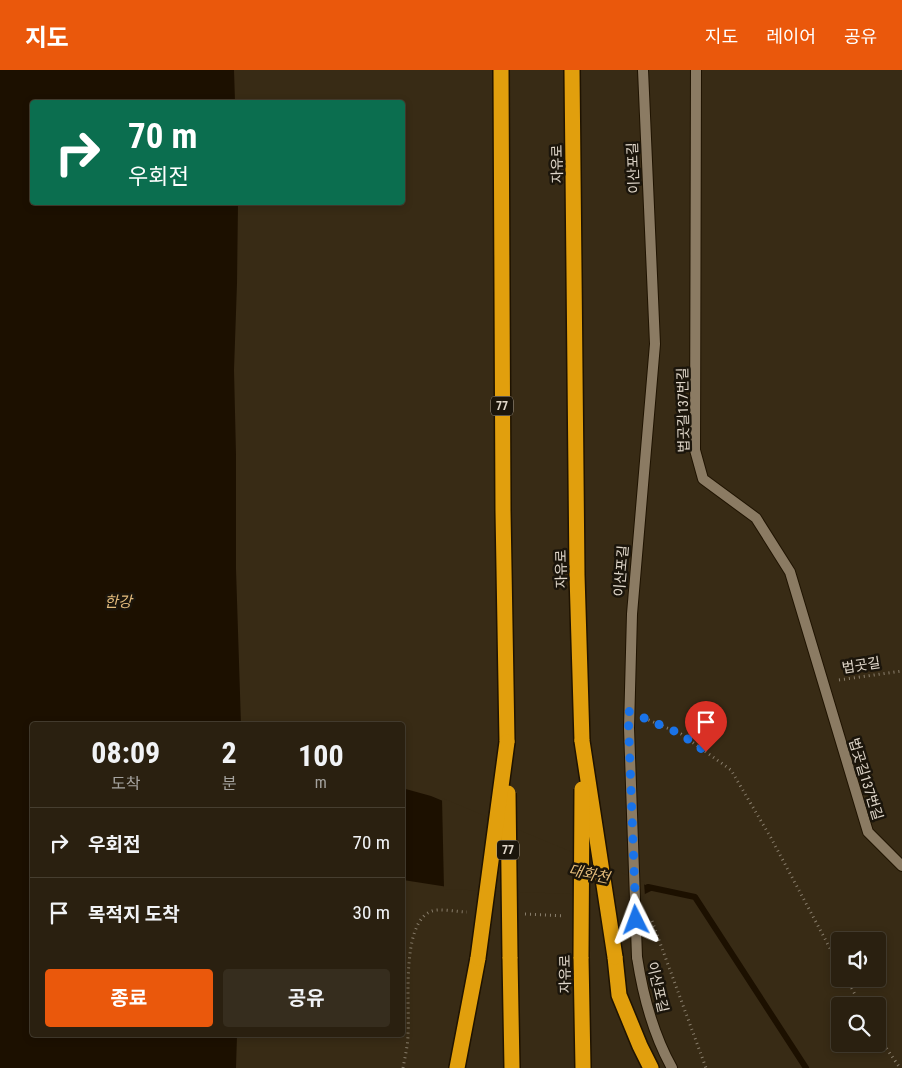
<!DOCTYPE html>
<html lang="ko">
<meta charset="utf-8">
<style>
:root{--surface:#2a2010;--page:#362d1e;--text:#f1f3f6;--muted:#a5a39f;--line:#463e30;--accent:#ea580c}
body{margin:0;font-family:"Roboto Condensed","Noto Sans KR",sans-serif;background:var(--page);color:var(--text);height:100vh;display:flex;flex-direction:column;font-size:19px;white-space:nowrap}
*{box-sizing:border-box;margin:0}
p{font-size:16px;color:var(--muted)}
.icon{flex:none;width:28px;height:28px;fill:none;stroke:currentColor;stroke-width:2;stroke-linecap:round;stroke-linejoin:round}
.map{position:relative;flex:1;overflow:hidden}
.side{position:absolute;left:30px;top:652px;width:375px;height:315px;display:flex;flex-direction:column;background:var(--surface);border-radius:5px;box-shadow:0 2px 8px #0003,0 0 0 1px var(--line)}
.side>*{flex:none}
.banner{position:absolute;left:30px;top:30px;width:375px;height:105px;border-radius:5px;box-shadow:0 2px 8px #0003,0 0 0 1px var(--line);background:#0b6e4f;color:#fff;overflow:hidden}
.buttons{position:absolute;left:831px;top:862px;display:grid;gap:10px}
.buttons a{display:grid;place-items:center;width:55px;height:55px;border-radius:5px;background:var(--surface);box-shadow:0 2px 8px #0003,0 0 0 1px var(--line);font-size:25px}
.pin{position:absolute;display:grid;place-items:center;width:42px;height:42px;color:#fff;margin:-51px -21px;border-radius:50% 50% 50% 0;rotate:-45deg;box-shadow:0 0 5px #0007}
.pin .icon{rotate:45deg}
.me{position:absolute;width:55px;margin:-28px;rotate:357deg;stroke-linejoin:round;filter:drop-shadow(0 0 4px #0008)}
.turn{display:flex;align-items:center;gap:18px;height:105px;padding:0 15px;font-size:22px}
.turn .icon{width:65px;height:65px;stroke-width:2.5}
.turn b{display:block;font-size:35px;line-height:42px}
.eta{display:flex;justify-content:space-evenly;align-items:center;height:85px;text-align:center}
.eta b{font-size:30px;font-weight:700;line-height:35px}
.cta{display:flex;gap:10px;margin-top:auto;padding:10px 15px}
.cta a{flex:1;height:58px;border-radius:5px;background:var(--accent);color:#fff;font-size:20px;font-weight:700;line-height:58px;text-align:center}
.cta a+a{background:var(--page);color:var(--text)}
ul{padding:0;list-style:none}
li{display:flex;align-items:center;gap:15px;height:70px;padding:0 15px;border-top:1px solid var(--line)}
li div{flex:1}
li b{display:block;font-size:19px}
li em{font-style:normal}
header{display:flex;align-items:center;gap:30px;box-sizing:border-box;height:70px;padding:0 25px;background:var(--accent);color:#fff}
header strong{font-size:24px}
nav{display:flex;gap:28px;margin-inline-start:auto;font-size:18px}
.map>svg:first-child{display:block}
.water{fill:#1c1000}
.pier{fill:#382b15}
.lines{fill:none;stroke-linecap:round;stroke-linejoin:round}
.stream{stroke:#1c1000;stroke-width:6}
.street-casing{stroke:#1f1301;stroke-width:12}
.highway-casing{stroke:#1f1301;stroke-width:18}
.path{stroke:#897e6c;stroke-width:3;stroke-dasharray:1 4;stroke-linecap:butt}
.street{stroke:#8b7b63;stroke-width:10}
.highway{stroke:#e19f0d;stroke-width:15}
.street-bridge-casing{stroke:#1f1301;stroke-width:12;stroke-linecap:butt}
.highway-bridge-casing{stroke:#1f1301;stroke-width:18;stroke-linecap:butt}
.street-bridge{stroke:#8b7b63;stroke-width:10}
.highway-bridge{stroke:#e19f0d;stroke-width:15}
.route{stroke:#1a73e8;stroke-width:9;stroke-dasharray:0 16.2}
.labels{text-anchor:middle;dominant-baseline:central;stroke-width:5;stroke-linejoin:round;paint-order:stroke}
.shield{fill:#1b150b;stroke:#a59d91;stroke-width:1}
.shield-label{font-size:12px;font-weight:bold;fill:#e0d7ca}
.street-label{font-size:14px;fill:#e0d7ca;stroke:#1b150b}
.water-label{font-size:15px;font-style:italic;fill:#e3bb7b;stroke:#1b150b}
</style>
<header>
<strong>지도</strong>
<nav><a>지도</a><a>레이어</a><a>공유</a></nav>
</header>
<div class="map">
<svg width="902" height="998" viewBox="0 0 902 998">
<rect width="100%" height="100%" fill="#382b15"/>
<g class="water">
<path d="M0,0H234L235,32H32V132L238,133L237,213L234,300L236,385V499L241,655H32V965H237L236,998H0Z"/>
<path d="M402,718L431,726L655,819L643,825L448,817L403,810Z"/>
</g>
<path class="pier" d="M442,728L644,812L645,827L444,819Z"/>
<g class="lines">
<path class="stream" d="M648,817L695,827L806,998"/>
<g class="street-casing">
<g id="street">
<path d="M696,0L695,380L703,409L756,448L790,502L868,762L902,796"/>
<path d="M629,658L632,544L655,274L643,0"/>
<path d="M637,887C643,926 653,964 672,998"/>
</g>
</g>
<g class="highway-casing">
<g id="highway">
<path d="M501,0L503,441L507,672"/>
<path d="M572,0L577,505L582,671"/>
<path d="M510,887L512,998"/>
<path d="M581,887L583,998"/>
<path d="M615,887L619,925L640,976L651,998"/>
<path d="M457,998L478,888"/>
</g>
</g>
<g class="path">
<path d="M839,610L902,601"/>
<path d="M644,648L681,664L731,700L771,768L840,897"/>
<path d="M525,844L564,846"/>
<path d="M652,851L706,998"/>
<path d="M847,909L861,936"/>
<path d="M878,966L900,998"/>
<path d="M403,998C405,987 408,975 408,964C410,937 400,852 432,841C439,838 458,842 467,842"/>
</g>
<use href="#street" class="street"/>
<use href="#highway" class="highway"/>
<g class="street-bridge-casing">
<path id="street-bridge" d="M629,658L637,887"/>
</g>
<g class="highway-bridge-casing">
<g id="highway-bridge">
<path d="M582,671L615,887"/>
<path d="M508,723L510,887"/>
<path d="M581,887L582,719"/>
<path d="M478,888L507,672"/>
</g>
</g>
<use href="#street-bridge" class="street-bridge"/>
<use href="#highway-bridge" class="highway-bridge"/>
</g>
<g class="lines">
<path class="route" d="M636,850L628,641L681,664L706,682"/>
</g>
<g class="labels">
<g class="shield">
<rect x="491" y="326.5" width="22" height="19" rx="4"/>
<rect x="497" y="770.5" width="22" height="19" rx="4"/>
</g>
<g class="shield-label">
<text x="502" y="336">77</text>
<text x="508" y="780">77</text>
</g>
<g class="street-label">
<text transform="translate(557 94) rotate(-91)">자유로</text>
<text transform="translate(633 98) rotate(-92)">이산포길</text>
<text transform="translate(683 340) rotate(-91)">법곳길137번길</text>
<text transform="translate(561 499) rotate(-91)">자유로</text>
<text transform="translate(621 501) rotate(-85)">이산포길</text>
<text transform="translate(861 595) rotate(-9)">법곳길</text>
<text transform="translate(866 709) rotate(73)">법곳길137번길</text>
<text transform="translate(565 904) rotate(-91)">자유로</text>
<text transform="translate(658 917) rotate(77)">이산포길</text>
</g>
<g class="water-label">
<text x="118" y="532">한강</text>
<text transform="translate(589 804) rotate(12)">대화천</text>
</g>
</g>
</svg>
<div class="buttons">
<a><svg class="icon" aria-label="sound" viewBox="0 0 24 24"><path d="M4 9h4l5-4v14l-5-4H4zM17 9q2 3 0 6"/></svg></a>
<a><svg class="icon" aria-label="search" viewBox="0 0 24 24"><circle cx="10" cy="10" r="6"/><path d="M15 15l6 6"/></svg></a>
</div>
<div class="pin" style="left:706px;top:682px;background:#d93025"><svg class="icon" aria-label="arrive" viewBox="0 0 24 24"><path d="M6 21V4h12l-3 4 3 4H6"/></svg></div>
<svg class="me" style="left:636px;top:850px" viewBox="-20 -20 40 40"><path d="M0-17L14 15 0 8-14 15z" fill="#1a73e8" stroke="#fff" stroke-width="4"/></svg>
<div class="banner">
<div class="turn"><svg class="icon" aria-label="right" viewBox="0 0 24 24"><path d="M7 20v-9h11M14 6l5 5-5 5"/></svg><div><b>70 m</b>우회전</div></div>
</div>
<section class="side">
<div class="eta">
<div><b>08:09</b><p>도착</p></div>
<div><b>2</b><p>분</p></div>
<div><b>100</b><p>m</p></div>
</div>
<ul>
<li><svg class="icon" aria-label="right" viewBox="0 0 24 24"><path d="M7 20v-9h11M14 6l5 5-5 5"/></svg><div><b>우회전</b></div><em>70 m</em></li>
<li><svg class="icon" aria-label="arrive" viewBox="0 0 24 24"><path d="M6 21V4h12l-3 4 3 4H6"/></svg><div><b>목적지 도착</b></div><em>30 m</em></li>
</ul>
<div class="cta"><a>종료</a><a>공유</a></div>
</section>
</div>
